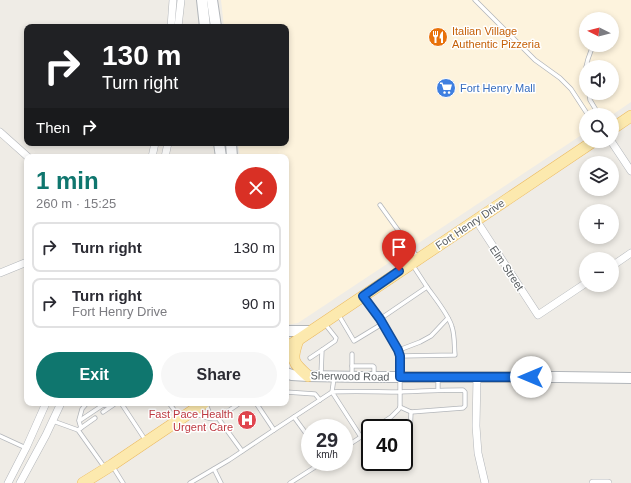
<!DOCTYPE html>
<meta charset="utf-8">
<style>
:root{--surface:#fff;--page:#f7f7f7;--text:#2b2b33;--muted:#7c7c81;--line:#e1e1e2;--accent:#0f766e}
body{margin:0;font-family:Arial,sans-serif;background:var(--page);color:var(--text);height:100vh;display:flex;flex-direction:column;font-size:15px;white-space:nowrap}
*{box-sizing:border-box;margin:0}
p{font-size:13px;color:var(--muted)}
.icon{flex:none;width:22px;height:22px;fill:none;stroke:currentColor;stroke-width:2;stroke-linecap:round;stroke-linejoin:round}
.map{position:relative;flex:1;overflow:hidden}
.side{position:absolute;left:24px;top:154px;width:265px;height:252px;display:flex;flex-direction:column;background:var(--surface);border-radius:8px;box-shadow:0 2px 6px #0003}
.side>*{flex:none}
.guide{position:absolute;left:24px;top:24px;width:265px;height:122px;border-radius:8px;box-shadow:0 2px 6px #0003;background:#202124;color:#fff;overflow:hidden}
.needle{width:26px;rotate:276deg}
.controls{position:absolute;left:579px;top:12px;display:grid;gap:8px}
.controls a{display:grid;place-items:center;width:40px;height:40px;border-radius:50%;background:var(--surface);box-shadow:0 2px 6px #0003;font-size:20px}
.speed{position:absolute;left:301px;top:419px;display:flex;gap:8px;font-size:20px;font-weight:700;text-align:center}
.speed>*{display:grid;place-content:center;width:52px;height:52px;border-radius:50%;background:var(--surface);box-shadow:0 2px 6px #0003;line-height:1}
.speed small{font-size:10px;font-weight:400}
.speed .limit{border:2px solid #111;border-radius:6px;background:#fff;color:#111}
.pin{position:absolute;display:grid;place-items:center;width:34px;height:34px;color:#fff;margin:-41px -17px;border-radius:50% 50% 50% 0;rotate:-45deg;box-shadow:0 0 4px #0007}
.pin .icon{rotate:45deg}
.me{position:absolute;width:44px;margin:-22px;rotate:270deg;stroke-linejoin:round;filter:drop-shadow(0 0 3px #0008)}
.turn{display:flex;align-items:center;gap:14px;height:84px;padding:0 12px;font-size:18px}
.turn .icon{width:52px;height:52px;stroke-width:2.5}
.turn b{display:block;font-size:28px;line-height:34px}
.then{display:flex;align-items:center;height:38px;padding:0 12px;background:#0003;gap:8px;font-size:15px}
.round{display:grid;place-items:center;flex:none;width:42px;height:42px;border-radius:21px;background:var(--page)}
.summary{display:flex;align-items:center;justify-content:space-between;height:68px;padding:0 12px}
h1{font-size:24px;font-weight:700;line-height:30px;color:var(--accent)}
.button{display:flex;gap:8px;margin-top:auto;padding:8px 12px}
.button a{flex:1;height:46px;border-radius:24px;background:var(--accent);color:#fff;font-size:16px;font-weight:700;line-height:46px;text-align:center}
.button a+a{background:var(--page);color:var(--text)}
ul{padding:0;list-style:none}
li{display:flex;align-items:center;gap:12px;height:50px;margin:0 8px 6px;padding:0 4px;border:2px solid var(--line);border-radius:8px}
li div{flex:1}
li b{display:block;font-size:15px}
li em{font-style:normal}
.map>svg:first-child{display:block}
.commercial{fill:#fdf3dd;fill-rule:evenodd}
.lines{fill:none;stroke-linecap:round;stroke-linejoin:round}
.lane-casing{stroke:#b3b6ba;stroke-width:5}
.street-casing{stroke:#b3b6ba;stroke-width:8}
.secondary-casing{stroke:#b2b6ba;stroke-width:12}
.primary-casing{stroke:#ecbb62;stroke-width:12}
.lane{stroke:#fff;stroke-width:3.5}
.street{stroke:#fff;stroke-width:7}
.secondary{stroke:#fff;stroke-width:10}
.primary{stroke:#fce9ae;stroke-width:11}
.route-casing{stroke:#114b97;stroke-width:10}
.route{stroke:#1a73e8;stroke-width:7}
.labels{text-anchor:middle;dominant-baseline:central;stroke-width:3;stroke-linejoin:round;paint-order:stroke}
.food-label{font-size:11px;fill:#c56008;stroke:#fff;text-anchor:start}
.shop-label{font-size:11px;fill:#366cbe;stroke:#fff;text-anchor:start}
.street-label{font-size:11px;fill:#5d6265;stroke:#fff}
.health-label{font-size:11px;fill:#be3a42;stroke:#fff;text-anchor:end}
</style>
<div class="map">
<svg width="631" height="483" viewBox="0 0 631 483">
<rect width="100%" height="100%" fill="#efece6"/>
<path class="commercial" d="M221,0H631V102L612,115H586V132L298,323L286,325V157H240L238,143H286V27H224ZM586,19H612V45H586ZM586,67H612V93H586Z"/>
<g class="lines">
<g class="lane-casing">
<g id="lane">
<path d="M475,0L535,60L560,78L571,89L588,115"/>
<path d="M586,67L588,59L593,45"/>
<path d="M586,68L585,74L586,78"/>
<path d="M589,93L590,100L599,115"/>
<path d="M380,205L418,258"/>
<path d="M412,264L427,287"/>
<path d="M364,297L380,319L399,350L400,369V407L399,409L391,417L374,428"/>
<path d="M338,314L354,341L382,324"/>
<path d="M380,319L427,287C434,297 449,315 452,327C455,336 454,346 455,355L400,356"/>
<path d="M399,350L420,342L431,336L448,318"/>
<path d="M352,354V366"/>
<path d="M310,358L322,350"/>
<path d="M321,375L322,350L335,341L336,338L325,324"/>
<path d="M352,375V366H373L374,367V376"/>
<path d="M438,390V378"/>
<path d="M286,392L315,394L320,400"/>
<path d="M121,403L146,441"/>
<path d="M169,403L180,418"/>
<path d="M240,403L218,418L242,451"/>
<path d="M256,403L274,430"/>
<path d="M206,404L209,412V418"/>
<path d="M400,407L411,412L410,436"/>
<path d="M103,412L116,403"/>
<path d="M193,413C201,415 210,421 218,418"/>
<path d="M294,417L310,439"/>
<path d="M95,418L78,430L105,468"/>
<path d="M79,420L82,409L87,403"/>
<path d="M53,421L78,430"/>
<path d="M81,428L79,421L103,405L111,406"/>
<path d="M0,436L26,448"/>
<path d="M361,437L332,392C355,391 378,392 401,392C422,391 442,390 463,390L465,392V406L463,408L411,412"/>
<path d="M344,448L370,431"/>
<path d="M113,467L123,483"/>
<path d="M214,469L221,483"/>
<path d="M190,483L229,460L274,430L332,392L334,378"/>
<path d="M290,483L323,462"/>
</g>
</g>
<g class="street-casing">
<g id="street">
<path d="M171,27L173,0"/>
<path d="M178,27L181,0"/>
<path d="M0,132L28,157"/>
<path d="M611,141L631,171"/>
<path d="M152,157L155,143"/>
<path d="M165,157L168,143"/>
<path d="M476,220L538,315L586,283"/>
<path d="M612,266L631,253"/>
<path d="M0,273L27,262"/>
<path d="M477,377L476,426L478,453L485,483"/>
<path d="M8,483L26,448L46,403"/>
<path d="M20,483L46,435L61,403"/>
<path d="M593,483H608"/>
</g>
</g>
<g class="secondary-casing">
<g id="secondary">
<path d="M202,0L205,27"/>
<path d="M212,0L216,27"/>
<path d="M219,143L221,157"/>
<path d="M231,143L232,157"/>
<path d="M286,331H311"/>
<path d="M286,373L292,375L308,376L362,377H559L631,378"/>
</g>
</g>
<g class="primary-casing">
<g id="primary">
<path d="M612,129L631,116"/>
<path d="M298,340C291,360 292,362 308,376"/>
<path d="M286,348L594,141"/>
<path d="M83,483L112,465L204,403"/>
</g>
</g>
<use href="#lane" class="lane"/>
<use href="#street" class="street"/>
<use href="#secondary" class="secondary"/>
<use href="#primary" class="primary"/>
</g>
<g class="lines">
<g class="route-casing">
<path id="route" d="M399,271L363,296L380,319L398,350L400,356V377H531"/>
</g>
<use href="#route" class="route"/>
</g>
<defs>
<g id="restaurant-disc" transform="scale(1)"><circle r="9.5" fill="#e8710a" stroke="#fff"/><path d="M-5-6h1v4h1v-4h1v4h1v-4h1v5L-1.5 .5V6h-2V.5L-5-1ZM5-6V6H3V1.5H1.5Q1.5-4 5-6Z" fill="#fff"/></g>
<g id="supermarket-disc" transform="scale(1)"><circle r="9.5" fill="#3f7fe0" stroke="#fff"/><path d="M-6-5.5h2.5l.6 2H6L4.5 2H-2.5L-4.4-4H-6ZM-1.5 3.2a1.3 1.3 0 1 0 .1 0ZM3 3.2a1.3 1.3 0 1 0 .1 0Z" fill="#fff"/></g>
<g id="hospital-disc" transform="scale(1)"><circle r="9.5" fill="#e0444e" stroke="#fff"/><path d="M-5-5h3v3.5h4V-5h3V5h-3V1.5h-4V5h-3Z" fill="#fff"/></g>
</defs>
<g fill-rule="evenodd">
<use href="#restaurant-disc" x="438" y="37"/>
<use href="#supermarket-disc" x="446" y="88"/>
<use href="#hospital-disc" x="247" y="420"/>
</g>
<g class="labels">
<g class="food-label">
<text x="452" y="31">Italian Village<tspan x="452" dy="13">Authentic Pizzeria</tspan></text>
</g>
<g class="shop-label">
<text x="460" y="88">Fort Henry Mall</text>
</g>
<g class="street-label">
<text transform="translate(470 224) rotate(-34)">Fort Henry Drive</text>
<text transform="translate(507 268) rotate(56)">Elm Street</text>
<text transform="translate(350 376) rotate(1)">Sherwood Road</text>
</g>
<g class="health-label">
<text x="233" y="414">Fast Pace Health<tspan x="233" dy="13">Urgent Care</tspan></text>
</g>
</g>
</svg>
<div class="controls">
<a><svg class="needle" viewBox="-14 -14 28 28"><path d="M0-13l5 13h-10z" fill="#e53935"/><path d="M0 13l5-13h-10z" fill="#7c7c81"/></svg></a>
<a><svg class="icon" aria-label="sound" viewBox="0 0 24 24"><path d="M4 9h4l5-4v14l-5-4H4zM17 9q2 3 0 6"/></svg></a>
<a><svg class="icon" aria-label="search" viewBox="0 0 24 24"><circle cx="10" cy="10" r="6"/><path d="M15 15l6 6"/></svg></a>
<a><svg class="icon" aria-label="layers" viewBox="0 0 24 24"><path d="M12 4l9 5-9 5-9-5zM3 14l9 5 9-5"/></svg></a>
<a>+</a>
<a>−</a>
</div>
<div class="speed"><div>29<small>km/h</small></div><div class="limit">40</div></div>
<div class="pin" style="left:399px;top:271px;background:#d93025"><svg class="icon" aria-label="arrive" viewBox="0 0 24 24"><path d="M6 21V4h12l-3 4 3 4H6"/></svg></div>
<svg class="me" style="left:531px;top:377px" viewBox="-20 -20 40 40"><circle r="19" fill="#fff"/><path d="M0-13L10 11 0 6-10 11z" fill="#1a73e8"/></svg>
<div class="guide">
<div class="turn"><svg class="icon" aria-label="right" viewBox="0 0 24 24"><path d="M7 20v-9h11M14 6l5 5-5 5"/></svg><div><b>130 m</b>Turn right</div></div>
<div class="then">Then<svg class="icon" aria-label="right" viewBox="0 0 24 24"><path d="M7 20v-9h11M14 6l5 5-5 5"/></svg></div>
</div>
<section class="side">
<div class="summary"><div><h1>1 min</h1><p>260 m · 15:25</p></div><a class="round" style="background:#d93025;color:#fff"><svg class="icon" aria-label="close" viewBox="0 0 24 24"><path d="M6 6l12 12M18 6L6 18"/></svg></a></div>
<ul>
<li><svg class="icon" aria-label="right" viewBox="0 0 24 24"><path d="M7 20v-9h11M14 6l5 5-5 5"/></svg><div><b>Turn right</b></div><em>130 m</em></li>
<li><svg class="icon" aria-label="right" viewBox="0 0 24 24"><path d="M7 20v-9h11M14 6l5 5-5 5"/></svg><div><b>Turn right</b><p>Fort Henry Drive</p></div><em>90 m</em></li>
</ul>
<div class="button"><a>Exit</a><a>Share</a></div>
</section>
</div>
